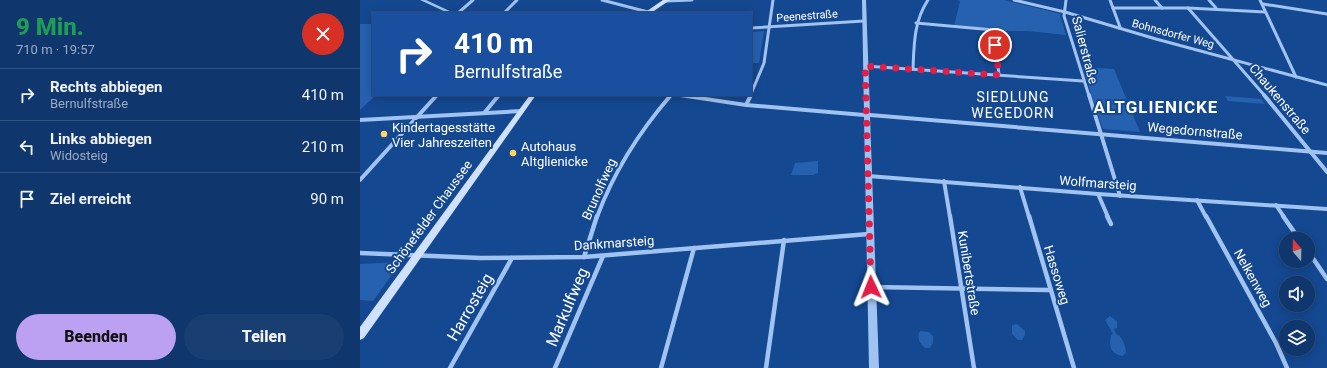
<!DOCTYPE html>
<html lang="de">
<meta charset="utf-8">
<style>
:root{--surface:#0f366d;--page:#183e72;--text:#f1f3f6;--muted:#9babc2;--line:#2f5080;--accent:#bca0f2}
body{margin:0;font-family:Roboto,sans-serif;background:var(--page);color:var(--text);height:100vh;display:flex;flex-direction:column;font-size:15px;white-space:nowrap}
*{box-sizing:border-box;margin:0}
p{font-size:13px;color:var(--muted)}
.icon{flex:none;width:22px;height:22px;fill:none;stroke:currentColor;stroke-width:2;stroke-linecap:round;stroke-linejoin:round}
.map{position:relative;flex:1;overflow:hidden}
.details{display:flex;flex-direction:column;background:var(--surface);width:360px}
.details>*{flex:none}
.hud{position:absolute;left:12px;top:12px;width:380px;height:84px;border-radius:0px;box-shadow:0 2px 10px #0003,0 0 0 1px var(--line);background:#1a4fa0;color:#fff;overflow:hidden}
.needle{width:26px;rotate:340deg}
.controls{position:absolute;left:919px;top:232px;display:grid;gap:8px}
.controls a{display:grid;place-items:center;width:36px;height:36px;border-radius:50%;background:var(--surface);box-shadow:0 2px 10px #0003,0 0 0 1px var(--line);font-size:20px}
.pin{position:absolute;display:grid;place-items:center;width:34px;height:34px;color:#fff;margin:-17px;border:2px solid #fff;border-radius:50%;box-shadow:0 1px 4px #0007}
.me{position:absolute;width:44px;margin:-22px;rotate:358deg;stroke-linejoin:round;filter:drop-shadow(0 0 3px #0008)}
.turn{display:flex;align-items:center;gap:14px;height:84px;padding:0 16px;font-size:18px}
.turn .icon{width:52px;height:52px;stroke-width:2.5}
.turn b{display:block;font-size:28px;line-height:34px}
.round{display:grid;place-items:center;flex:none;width:42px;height:42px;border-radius:21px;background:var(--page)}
.headline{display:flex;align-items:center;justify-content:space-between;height:68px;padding:0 16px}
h1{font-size:24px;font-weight:800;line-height:30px;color:#1e9e55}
.button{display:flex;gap:8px;margin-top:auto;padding:8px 16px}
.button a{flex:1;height:46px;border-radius:24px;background:var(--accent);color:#111;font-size:16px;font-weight:800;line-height:46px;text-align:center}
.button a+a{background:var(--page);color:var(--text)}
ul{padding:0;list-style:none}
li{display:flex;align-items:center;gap:12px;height:52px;padding:0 16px;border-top:1px solid var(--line)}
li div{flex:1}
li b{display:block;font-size:15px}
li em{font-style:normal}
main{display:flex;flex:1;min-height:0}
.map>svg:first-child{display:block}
.green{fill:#2661b0}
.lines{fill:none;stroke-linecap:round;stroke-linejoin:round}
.minor-far2{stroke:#a0c3f1;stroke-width:3}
.minor-far1{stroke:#a0c3f1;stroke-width:4}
.minor{stroke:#a0c3f1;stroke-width:4.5}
.tertiary{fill:#a0c3f1;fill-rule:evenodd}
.secondary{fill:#cfe1fc;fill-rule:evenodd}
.route{stroke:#e11d48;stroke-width:7;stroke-dasharray:0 12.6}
.poi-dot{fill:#ffd461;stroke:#144891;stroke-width:1.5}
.labels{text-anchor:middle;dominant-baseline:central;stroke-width:4;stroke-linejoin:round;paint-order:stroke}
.far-street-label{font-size:11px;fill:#fff;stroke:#144891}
.street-label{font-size:13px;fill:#fff;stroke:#144891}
.poi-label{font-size:13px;fill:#fff;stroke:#144891;text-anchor:start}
.neighbourhood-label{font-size:14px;letter-spacing:1px;fill:#fff;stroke:#144891}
.near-street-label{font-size:16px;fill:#fff;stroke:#144891}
.district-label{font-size:17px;font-weight:bold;letter-spacing:1px;fill:#fff;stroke:#144891}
</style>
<main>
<section class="details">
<div class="headline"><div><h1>9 Min.</h1><p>710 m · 19:57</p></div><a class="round" style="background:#d93025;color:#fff"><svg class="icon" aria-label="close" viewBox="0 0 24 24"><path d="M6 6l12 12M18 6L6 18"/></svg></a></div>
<ul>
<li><svg class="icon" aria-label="right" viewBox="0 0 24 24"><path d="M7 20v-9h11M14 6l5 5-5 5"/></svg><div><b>Rechts abbiegen</b><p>Bernulfstraße</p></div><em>410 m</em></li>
<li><svg class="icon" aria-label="left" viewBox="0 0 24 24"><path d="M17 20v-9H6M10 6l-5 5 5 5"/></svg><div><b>Links abbiegen</b><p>Widosteig</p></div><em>210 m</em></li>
<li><svg class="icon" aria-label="arrive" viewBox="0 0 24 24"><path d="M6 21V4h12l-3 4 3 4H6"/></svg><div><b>Ziel erreicht</b></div><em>90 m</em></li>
</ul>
<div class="button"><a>Beenden</a><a>Teilen</a></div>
</section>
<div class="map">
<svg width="967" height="368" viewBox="0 0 967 368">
<rect width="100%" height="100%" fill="#144891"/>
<g class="green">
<path d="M598,0H644L701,14L700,16L706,35L668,31H636V29L594,26L600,1Z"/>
<path d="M0,24H13V95H16L0,110Z"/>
<path d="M404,31L399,63H391V32Z"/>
<path d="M722,67L754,69L780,132L743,129Z"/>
<path d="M865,96L901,99L905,104L868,101Z"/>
<path d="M458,161V173L453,175H431L435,163Z"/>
<path d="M41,262L13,301L0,300V264Z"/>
<path d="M750,316L757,321V328L754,329L756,334C762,336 766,346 766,353L762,356C750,353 749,346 751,335L753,334L745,320Z"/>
<path d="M657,324L665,331V335L662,340H658L652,334V325Z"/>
<path d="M560,331L569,332L573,336V343L570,348H565C560,344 556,337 560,331Z"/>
</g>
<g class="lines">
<g class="minor-far2">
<path d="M242,0L288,12"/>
<path d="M654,0L705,12L796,39L967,85"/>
<path d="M706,0L704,16L729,96"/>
<path d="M750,0L760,27L759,28"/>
<path d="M795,0L802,8"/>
<path d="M849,0L856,8"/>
<path d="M900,0L936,77"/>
<path d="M306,1L332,0"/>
<path d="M903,4L967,14"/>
<path d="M753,8H828L905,12"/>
<path d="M828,8L905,96"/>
<path d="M98,13L113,0"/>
<path d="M144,13L157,0"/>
<path d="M556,23L634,30L639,75"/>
<path d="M391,28L504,21"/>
<path d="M505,66L723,81"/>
<path d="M553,69C554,44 554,21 568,0"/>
<path d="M391,94L404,63L413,0"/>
<path d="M76,96L77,95"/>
<path d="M138,96L139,95"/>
<path d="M310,96L311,95"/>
</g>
<g class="minor-far1">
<path d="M729,95L760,196"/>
<path d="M904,95L967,172"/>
<path d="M386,105L391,95"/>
<path d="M125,112L139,95"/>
<path d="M0,120L162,111"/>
<path d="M508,176L738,194L967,209"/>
<path d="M0,180L77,95"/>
<path d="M584,181L590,217"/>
<path d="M660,187L669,217"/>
<path d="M738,194L748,217"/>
<path d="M837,200L846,217"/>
<path d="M916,205L924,217"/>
<path d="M237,217C254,171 279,132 311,95"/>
</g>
<g class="minor">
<path d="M590,216L614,368"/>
<path d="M669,216L714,368"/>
<path d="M747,216L751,224"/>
<path d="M846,216L916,343L927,368"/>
<path d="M923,216L939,239"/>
<path d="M948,251L967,279"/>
<path d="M0,253L121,258L224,257L509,234"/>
<path d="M224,257L237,216"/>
<path d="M512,287L689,290"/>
<path d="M90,368L152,258"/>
<path d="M195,368L243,256"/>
<path d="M301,368L334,248"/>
<path d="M406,368L424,240"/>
</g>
<g class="tertiary">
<path d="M60,0H66L94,13H88Z"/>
<path d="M502,0H506L510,113L967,151V155L510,117L519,368H509L504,117L386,107L320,97L317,95H332L386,103L504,113Z"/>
</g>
<g class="secondary">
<path d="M303,0H310L291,13H284Z"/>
<path d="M170,95H176L4,338L0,340V327Z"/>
</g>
</g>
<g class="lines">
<path class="route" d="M511,287L505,66L639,75L635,45"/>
</g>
<g class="poi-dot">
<circle cx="24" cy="134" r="4"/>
<circle cx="153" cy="153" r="4"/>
</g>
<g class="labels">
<g class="far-street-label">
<text transform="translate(447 16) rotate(-4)">Peenestraße</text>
<text transform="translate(813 34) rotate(15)">Bohnsdorfer Weg</text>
</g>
<g class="street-label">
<text transform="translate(725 50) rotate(75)">Salierstraße</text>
<text transform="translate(920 99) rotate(50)">Chaukenstraße</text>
<text transform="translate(835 131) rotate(5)">Wegedornstraße</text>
<text transform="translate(738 183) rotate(4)">Wolfmarsteig</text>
<text transform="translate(239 189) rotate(-66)">Brunolfweg</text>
<text transform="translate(69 217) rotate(-54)">Schönefelder Chaussee</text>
<text transform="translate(254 243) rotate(-4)">Dankmarsteig</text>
<text transform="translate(609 273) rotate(81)">Kunibertstraße</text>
<text transform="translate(697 275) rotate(73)">Hassoweg</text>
<text transform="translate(893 278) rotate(61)">Nelkenweg</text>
</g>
<g class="poi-label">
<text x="32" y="127">Kindertagesstätte<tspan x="32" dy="15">Vier Jahreszeiten</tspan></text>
<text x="161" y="146">Autohaus<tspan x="161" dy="15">Altglienicke</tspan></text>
</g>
<g class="neighbourhood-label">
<text x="653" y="97">SIEDLUNG<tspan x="653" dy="16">WEGEDORN</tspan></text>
</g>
<g class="near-street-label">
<text transform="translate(110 307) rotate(-60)">Harrosteig</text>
<text transform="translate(207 307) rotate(-67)">Markulfweg</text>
</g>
<g class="district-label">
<text x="796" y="107">ALTGLIENICKE</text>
</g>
</g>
</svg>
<div class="controls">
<a><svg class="needle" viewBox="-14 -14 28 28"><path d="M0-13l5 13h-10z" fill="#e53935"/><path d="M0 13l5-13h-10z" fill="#9babc2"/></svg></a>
<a><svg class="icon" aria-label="sound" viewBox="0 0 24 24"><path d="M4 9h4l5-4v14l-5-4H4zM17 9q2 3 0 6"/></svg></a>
<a><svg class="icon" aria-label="layers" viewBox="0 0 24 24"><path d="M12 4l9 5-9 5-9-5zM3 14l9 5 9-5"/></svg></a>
</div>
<div class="pin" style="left:635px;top:45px;background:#d93025"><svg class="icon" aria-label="arrive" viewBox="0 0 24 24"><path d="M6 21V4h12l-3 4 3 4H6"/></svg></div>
<svg class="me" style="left:511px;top:287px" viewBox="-20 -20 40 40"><path d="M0-17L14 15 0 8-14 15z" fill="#e11d48" stroke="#fff" stroke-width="4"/></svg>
<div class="hud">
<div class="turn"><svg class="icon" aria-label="right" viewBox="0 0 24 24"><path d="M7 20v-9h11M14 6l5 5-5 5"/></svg><div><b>410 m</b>Bernulfstraße</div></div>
</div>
</div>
</main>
